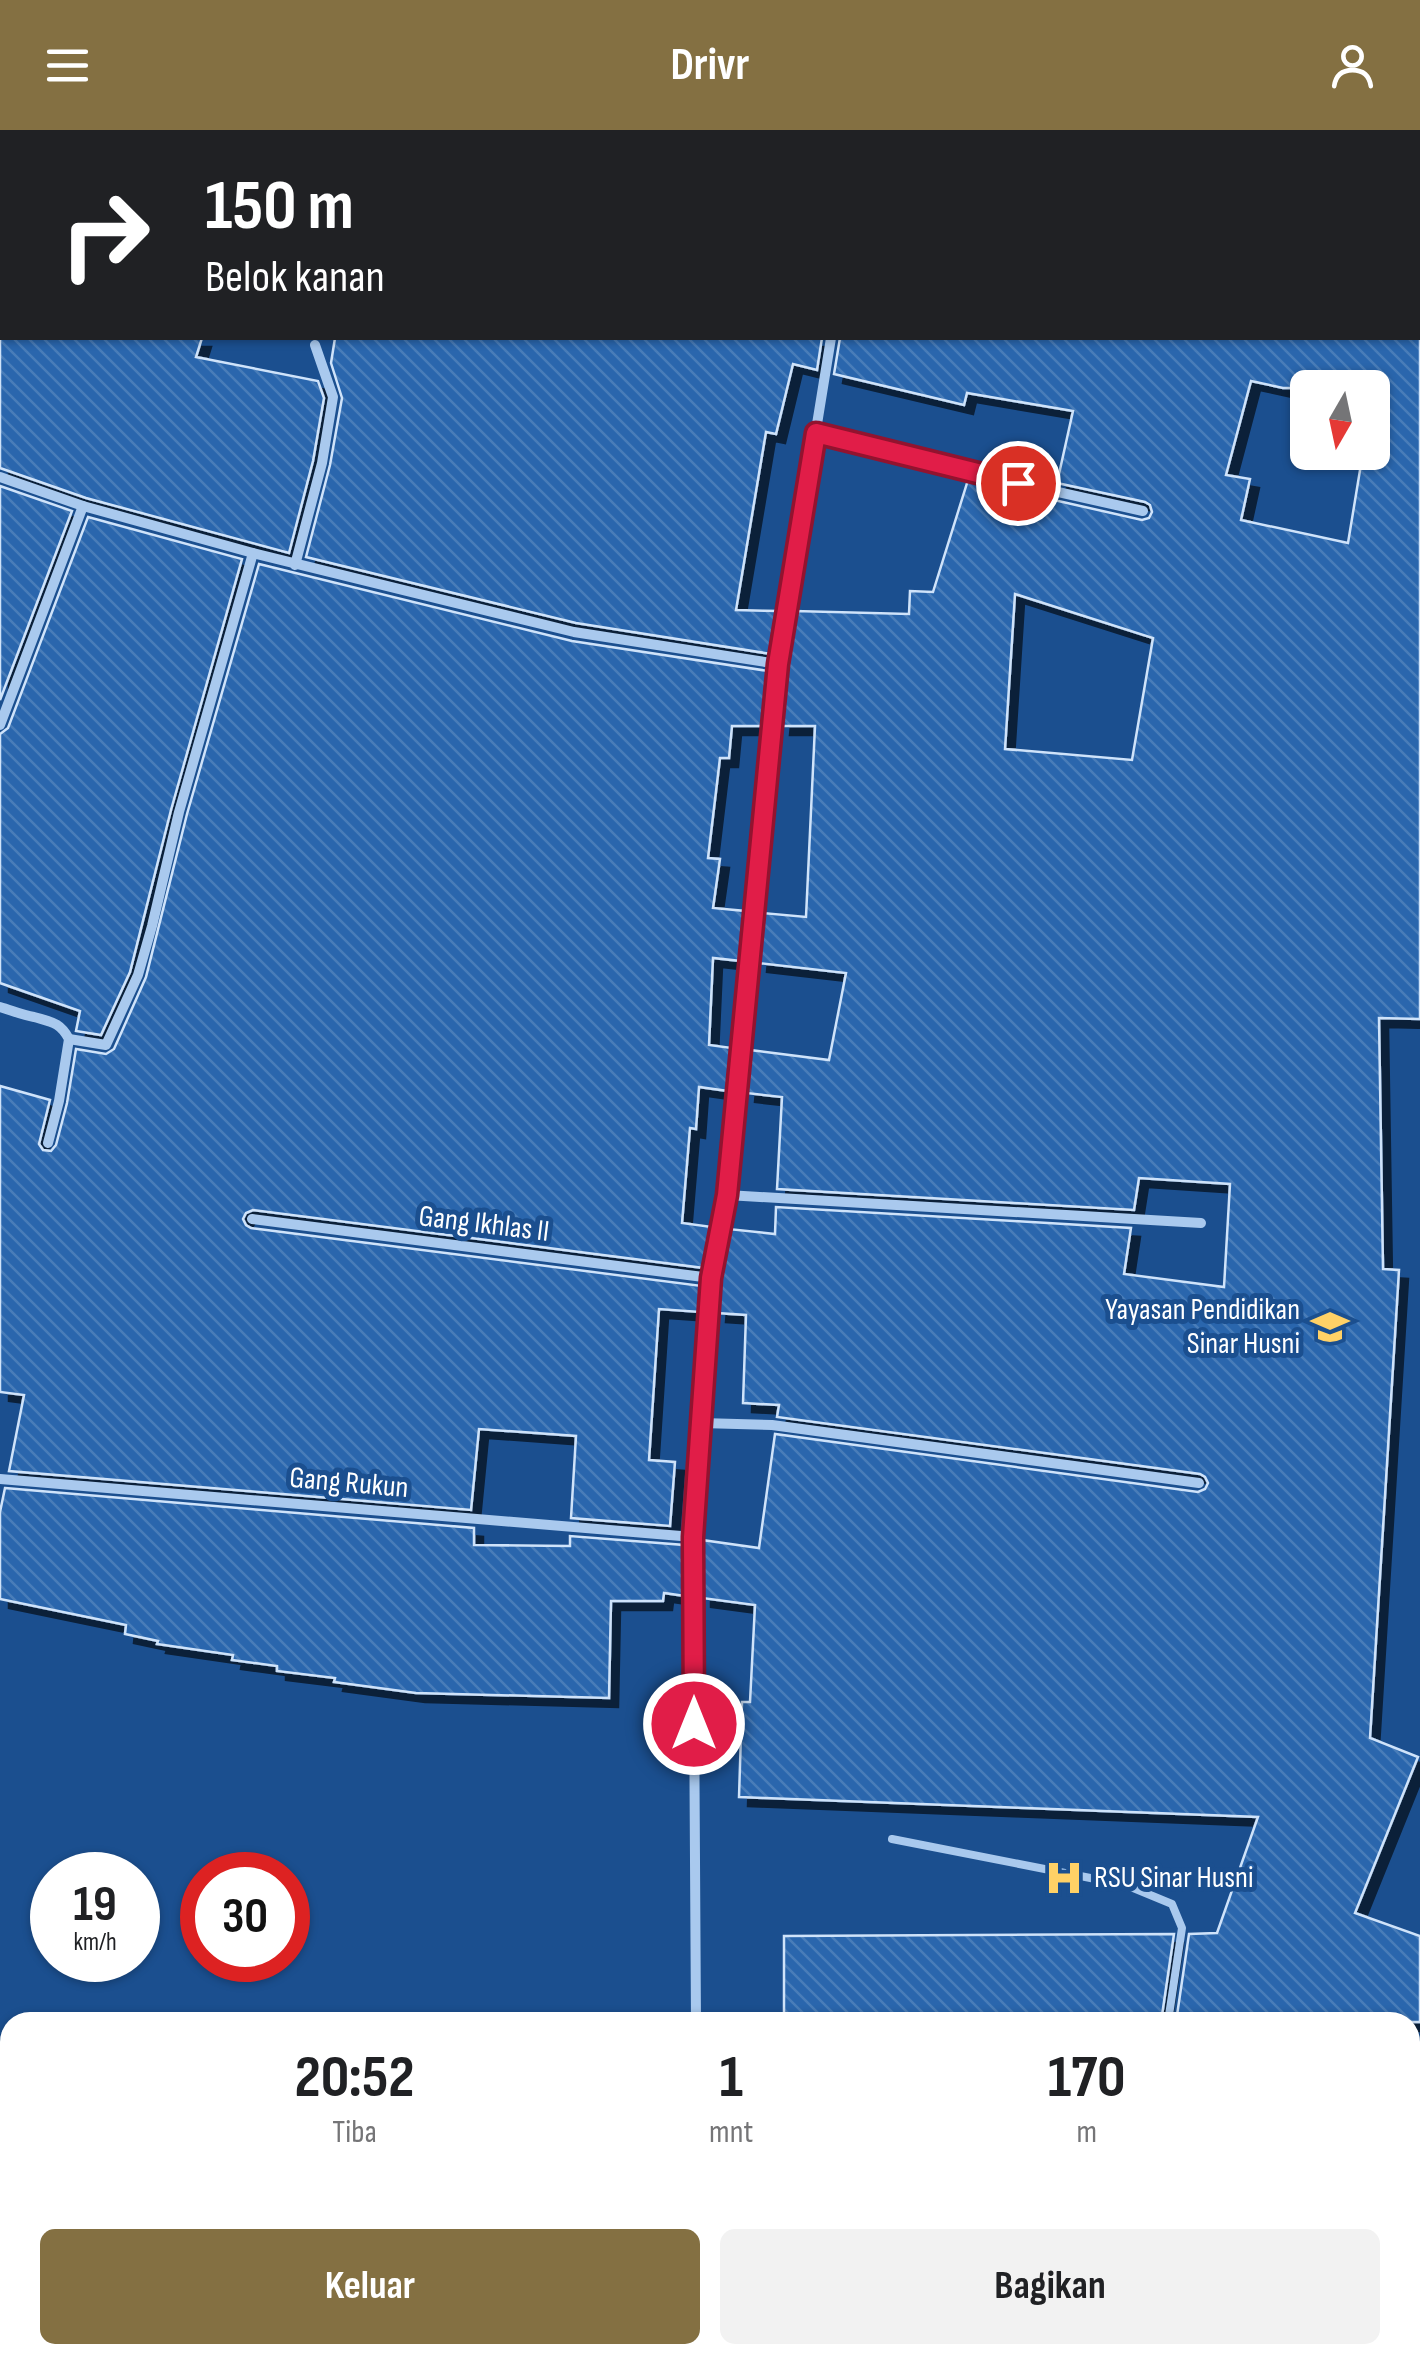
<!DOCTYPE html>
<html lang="id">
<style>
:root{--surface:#fff;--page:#f2f2f2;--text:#202124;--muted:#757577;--accent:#847042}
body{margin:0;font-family:"Sofia Sans Condensed",sans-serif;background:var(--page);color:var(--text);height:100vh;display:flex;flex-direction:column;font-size:38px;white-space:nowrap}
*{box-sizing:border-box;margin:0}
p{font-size:32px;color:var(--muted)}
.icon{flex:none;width:55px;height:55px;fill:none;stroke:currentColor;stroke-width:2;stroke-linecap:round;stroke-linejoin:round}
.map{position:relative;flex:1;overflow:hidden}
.panel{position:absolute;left:0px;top:1882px;width:1420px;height:352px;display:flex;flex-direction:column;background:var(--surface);border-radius:30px 30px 0 0;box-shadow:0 2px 8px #0004}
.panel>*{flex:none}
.top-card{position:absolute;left:0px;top:0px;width:1420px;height:210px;box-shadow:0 2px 8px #0004;background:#202124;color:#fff;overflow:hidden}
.needle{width:65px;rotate:189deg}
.buttons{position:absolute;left:1290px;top:240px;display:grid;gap:20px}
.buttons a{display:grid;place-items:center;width:100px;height:100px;border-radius:15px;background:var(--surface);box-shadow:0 2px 8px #0004;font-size:50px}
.speed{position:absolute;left:30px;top:1722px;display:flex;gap:20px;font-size:50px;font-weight:700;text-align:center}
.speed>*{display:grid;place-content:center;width:130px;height:130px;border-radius:50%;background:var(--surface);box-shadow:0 2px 8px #0004;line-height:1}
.speed small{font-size:25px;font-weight:400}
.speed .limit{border:15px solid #d22;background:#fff;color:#111}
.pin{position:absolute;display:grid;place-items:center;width:85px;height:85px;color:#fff;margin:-42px;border:5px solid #fff;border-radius:50%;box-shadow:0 2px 10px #0007}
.me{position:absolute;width:110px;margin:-55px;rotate:0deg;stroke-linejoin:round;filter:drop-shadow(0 0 8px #0008)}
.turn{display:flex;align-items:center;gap:35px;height:210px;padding:0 40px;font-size:45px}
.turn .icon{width:130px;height:130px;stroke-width:2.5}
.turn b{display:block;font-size:70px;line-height:85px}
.eta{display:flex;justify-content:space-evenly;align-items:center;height:170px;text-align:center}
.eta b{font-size:60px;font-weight:700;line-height:70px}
.button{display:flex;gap:20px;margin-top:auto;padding:20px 40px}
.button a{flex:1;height:115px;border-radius:15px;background:var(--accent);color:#fff;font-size:40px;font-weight:700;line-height:115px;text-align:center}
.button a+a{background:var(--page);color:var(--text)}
header{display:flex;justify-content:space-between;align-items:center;height:130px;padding:0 40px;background:var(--accent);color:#fff;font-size:45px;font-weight:700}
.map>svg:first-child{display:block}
.water{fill:url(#water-ripples);stroke:#9cc4f0;stroke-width:2.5}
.building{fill:url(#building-back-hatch);stroke:#cfe3fa;stroke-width:2.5;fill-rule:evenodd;filter:url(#shadow)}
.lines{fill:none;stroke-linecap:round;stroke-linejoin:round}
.lane{stroke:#a9c9ee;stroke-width:8}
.street{stroke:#a9c9ee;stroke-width:10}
.route-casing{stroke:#92132f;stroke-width:25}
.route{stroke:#e11d48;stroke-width:18}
.labels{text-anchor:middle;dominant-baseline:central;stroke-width:10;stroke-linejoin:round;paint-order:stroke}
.street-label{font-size:30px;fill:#fff;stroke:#1b4f8f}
.poi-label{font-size:30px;fill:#fff;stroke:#1b4f8f;text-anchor:end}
</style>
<header><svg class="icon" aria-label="menu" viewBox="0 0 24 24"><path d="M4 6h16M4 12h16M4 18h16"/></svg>Drivr<svg class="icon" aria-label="person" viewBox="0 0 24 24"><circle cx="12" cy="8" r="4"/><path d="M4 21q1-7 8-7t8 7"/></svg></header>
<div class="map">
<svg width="1420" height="2234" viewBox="0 0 1420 2234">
<defs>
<pattern id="water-ripples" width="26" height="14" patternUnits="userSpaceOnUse" patternTransform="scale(2.5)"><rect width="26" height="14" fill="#123a6d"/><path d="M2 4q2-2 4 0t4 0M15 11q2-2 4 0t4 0" fill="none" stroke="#365883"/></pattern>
<pattern id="building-back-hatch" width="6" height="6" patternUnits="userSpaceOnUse" patternTransform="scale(2.5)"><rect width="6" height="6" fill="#2a66ad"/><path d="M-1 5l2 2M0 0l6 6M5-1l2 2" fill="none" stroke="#4a7db9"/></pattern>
<filter id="shadow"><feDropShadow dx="9" dy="9" stdDeviation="0" flood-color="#0009"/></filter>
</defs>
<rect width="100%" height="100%" fill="#1b4f8f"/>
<path class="water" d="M526,2225H1113L1143,2234H486Z"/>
<g class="building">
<path d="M1418,196H1420V889L1379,888L1383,1139L1399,1140L1370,1608L1418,1627L1355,1783L1420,1806V1892H1176L1189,1804L1217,1803L1258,1687L739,1667L742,1572H750L755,1475L702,1468V1410L759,1418L775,1304L1198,1362L1205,1359L1208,1353L1205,1347L1200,1344L777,1287L779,1275L743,1273L746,1185L717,1183L720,1149L729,1099L775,1104L776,1077L1131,1098L1124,1144L1224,1157L1230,1054L1139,1048L1134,1080L777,1059L782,967L746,963L750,920L829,930L846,843L758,833L763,783L806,787L815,596H781L787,535L795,481L909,484L910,461L933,462L968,350L1053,374L1054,370L1142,390L1149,388L1152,382L1150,375L1145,372L1057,353L1073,281L967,263L964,275L834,244L840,208H1418ZM1251,251L1283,258H1375L1372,322H1363L1348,413L1241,390L1250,349L1226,345ZM1015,464L1153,508L1132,630L1005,619Z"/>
<path d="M0,208H202L196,227L318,251L324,268L313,331L289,423L86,368L0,338Z"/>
<path d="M335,208H822L817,240L793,234L776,304L766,302L736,480L778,481L771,524L576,493L306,427L330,335L342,268L331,233Z"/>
<path d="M0,356L72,381L0,570Z"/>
<path d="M88,387L242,429L171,680L130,842L101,905L76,901L80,881L0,853V604L8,598Z"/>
<path d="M259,434L572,511L768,541L763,596H732L729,628H720L708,728L720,729L713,778L745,781L741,831L713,828L709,915L732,918L728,961L699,957L696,999L690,998L682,1093L712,1097L704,1138L253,1080L246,1083L243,1089L246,1095L251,1098L702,1156L700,1182L659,1179L649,1330L675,1332L670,1396L571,1388L576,1306L479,1299L471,1380L9,1341L24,1265L0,1262V956L50,970L39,1014L43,1020L51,1021L56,1015L67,973L76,919L106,924L114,919L146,847L187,684Z"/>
<path d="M5,1358L474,1398V1415L570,1416V1406L684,1415L685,1466L664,1463L663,1471H611L609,1568L416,1563L334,1552L335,1548L277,1541V1536L232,1530L233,1525L157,1514L158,1511L125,1504L126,1495L0,1469V1382Z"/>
<path d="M1174,1804L1161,1892H784V1806Z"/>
</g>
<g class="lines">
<path class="lane" d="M892,1709L1126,1755L1172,1774L1182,1798L1168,1892"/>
<g class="street">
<path d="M845,0L856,2"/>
<path d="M175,2L179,0"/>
<path d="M872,2V0"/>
<path d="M0,124L2,122"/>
<path d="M1418,187H1420"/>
<path d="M815,303L986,346L1143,381"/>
<path d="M0,347L83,376L253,423L574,502L778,534"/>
<path d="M295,435L322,333L333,267L315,215"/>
<path d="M0,595L83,376"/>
<path d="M0,877C11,880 22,885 34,887C51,892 60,892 69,909L59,971L48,1013"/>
<path d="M69,909L106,915L138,845L152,796L179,682L253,423"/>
<path d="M727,1065L1201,1093"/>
<path d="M252,1089L711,1148"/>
<path d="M701,1293L772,1295L1199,1353"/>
<path d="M0,1349L693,1407"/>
<path d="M696,1892L693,1407L711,1148L727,1065L778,534L831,208"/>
<path d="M1410,2052L1420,2058"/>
<path d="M0,2158L10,2156"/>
</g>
</g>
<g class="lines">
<g class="route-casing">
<path id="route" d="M694,1594L693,1407L711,1148L727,1065L778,534L816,303L1018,353"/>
</g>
<use href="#route" class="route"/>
</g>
<defs>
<g id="school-bare" transform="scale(3)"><path d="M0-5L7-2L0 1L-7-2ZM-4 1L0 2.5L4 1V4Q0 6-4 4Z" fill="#ffd166" stroke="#1b4f8f" stroke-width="2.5" paint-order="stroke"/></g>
<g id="hospital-bare" transform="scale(3)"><path d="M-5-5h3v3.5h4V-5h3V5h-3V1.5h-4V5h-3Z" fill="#ffd166" stroke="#1b4f8f" stroke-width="2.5" paint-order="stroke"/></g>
</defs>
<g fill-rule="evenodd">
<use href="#school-bare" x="1330" y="1197"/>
<use href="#hospital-bare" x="1064" y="1748"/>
</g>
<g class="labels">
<g class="street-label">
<text transform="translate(484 1094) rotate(7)">Gang Ikhlas II</text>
<text transform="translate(349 1353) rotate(5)">Gang Rukun</text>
</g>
<g class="poi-label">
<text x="1300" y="1180">Yayasan Pendidikan<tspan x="1300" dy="34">Sinar Husni</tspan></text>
<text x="1094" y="1748" text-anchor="start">RSU Sinar Husni</text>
</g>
</g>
</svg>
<div class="buttons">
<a><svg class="needle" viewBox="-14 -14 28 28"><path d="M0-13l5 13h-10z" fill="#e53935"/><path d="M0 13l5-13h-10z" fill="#757577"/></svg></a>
</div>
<div class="speed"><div>19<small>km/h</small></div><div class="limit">30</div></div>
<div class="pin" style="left:1018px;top:353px;background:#d93025"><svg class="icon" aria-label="arrive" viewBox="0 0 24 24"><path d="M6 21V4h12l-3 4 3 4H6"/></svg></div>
<svg class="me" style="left:694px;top:1594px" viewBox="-20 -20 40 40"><circle r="17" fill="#e11d48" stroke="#fff" stroke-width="3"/><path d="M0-11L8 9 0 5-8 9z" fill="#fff"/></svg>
<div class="top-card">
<div class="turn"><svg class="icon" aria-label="right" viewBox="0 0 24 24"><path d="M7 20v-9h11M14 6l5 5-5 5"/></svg><div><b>150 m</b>Belok kanan</div></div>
</div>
<section class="panel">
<div class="eta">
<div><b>20:52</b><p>Tiba</p></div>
<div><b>1</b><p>mnt</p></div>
<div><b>170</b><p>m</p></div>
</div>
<div class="button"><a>Keluar</a><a>Bagikan</a></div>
</section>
</div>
